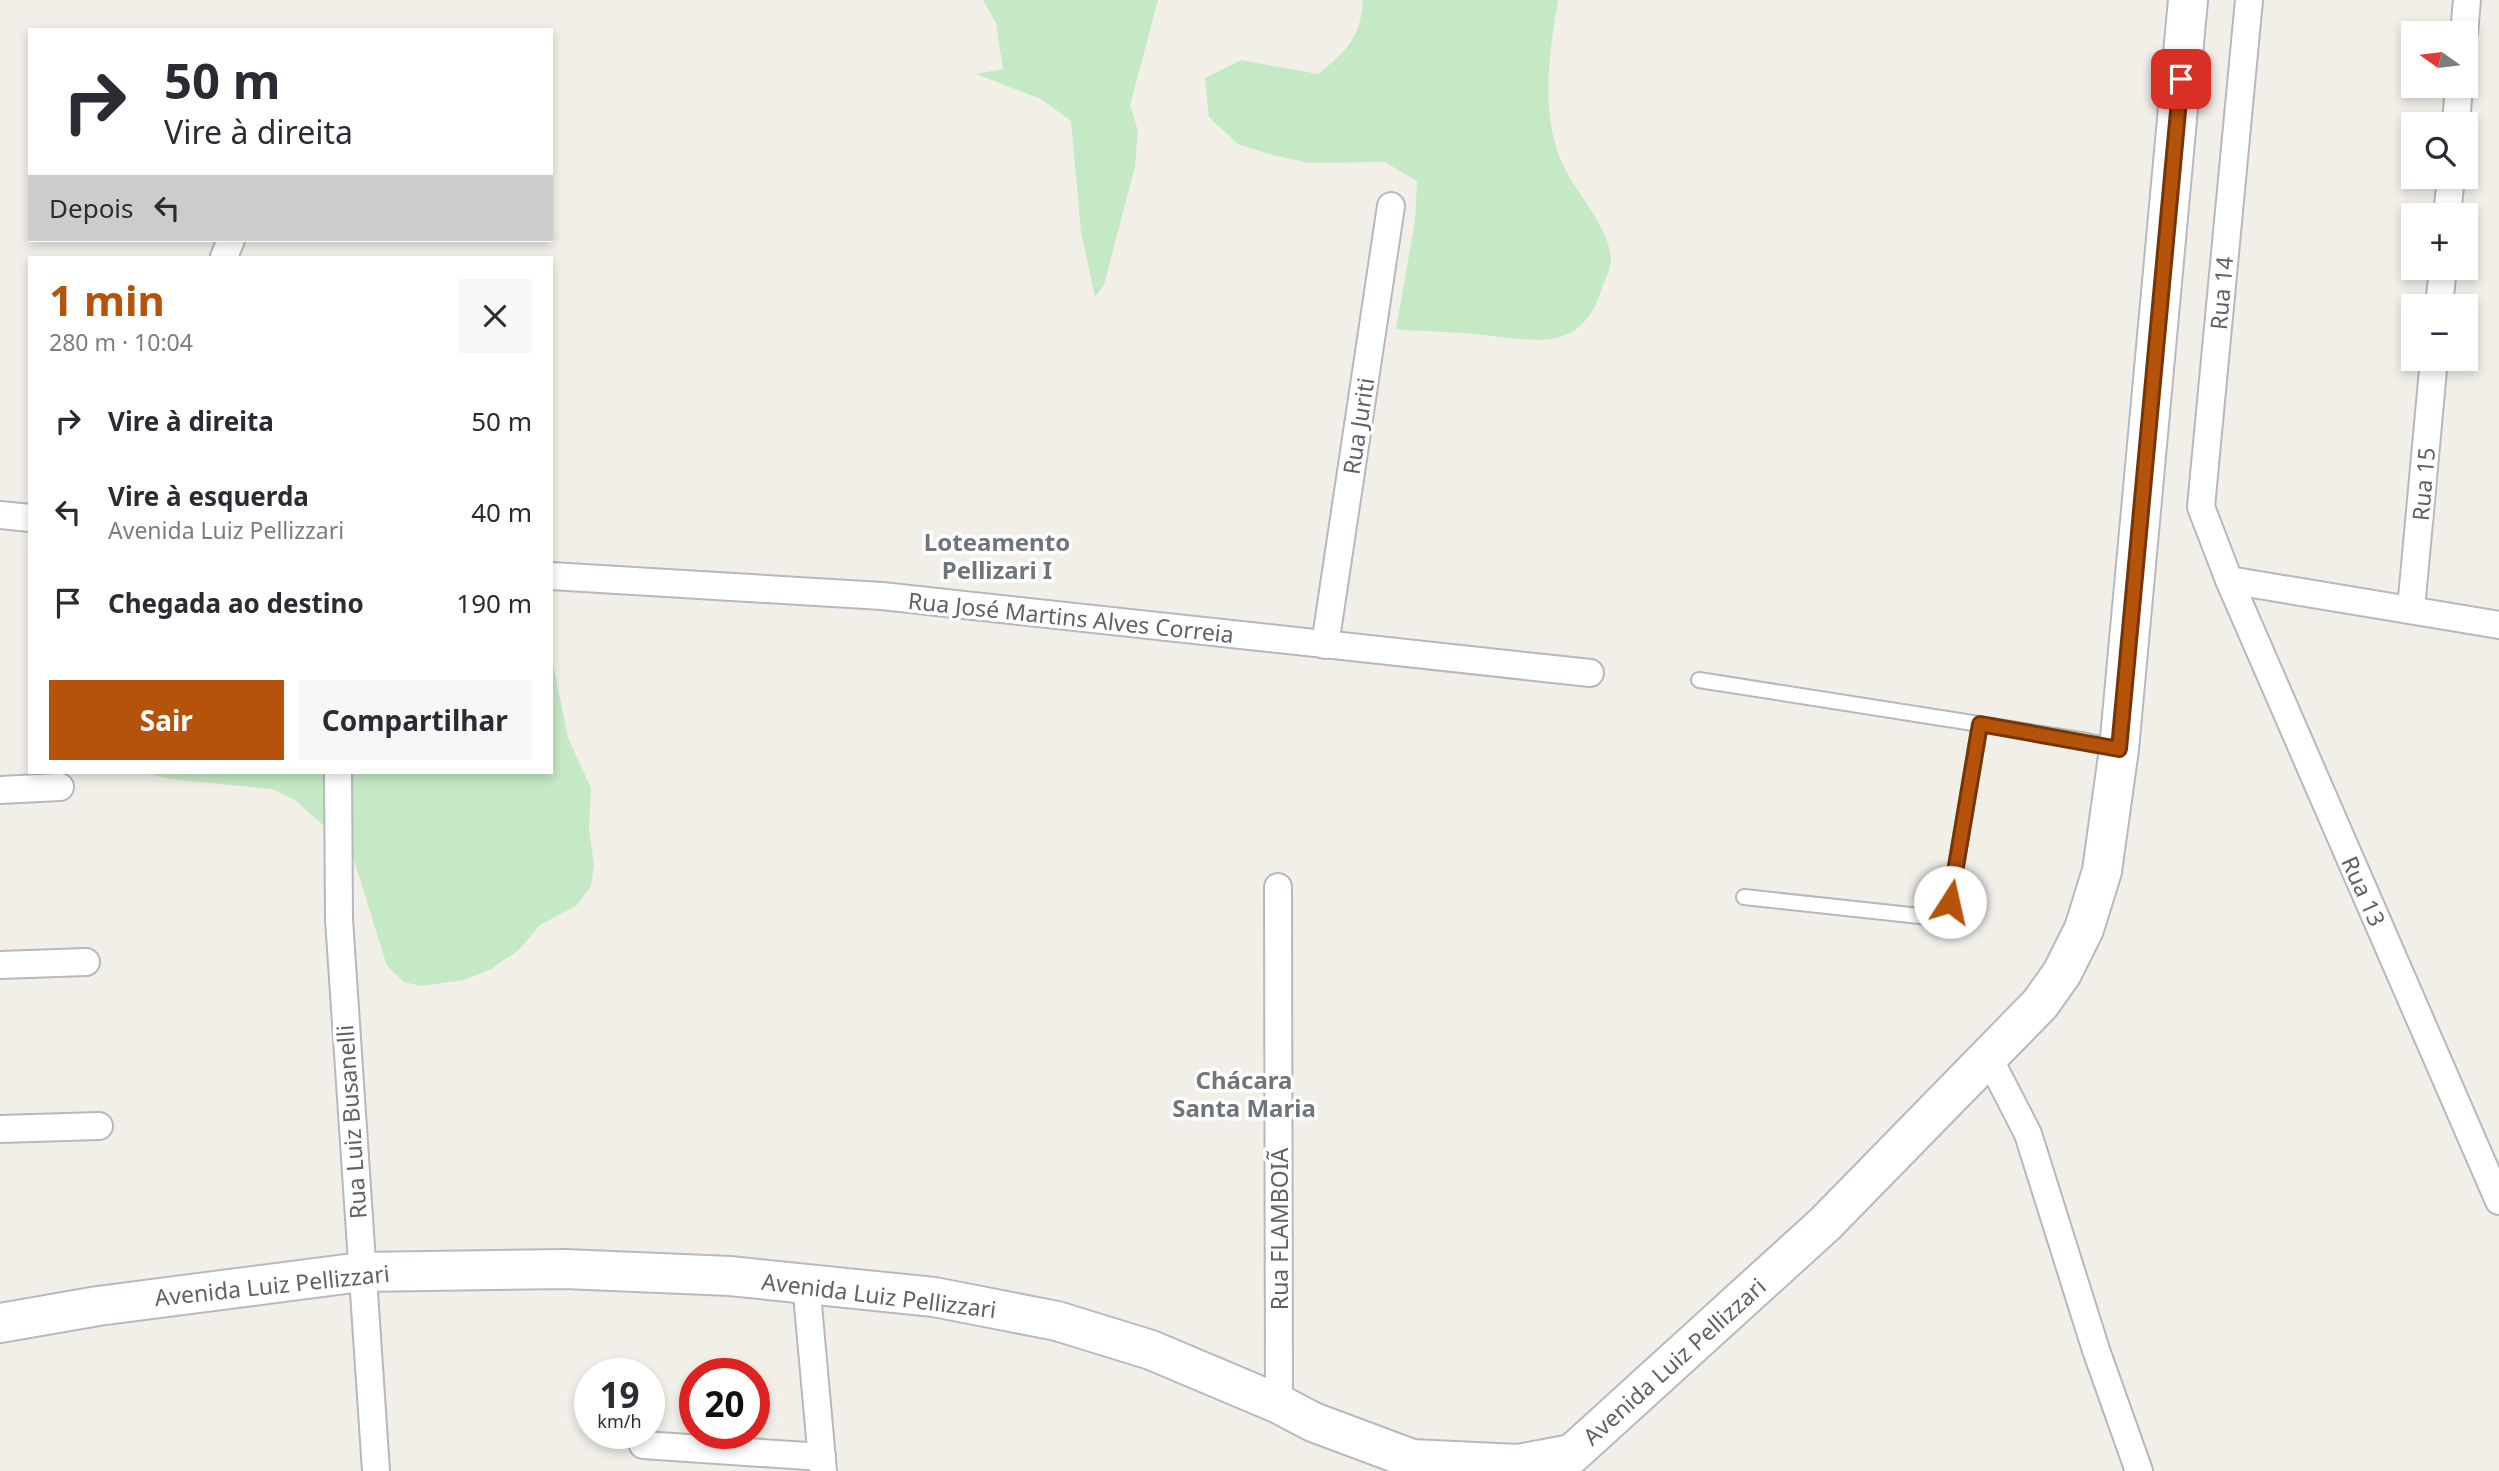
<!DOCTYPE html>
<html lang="pt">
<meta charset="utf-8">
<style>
:root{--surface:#fff;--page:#f7f7f7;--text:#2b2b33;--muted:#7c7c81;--accent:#b45309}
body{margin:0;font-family:"Noto Sans",sans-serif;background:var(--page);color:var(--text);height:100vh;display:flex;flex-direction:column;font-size:26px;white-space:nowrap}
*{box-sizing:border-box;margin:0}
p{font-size:23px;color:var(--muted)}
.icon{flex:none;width:38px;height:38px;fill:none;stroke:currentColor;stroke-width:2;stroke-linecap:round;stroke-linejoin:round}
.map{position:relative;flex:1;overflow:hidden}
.drawer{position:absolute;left:28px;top:256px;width:525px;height:518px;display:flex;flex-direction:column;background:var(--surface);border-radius:0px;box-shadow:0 4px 10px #0003}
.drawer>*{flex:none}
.guide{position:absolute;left:28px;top:28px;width:525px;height:214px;border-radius:0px;box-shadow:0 4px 10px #0003;background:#fff;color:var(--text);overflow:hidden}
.needle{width:46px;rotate:284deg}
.fabs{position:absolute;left:2401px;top:21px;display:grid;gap:14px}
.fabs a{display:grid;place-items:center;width:77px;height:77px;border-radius:0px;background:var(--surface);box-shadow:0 4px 10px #0003;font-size:35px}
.speed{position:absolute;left:574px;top:1358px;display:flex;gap:14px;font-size:35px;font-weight:700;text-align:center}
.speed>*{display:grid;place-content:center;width:91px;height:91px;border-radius:50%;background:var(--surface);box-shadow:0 4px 10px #0003;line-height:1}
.speed small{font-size:18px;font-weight:400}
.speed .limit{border:10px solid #d22;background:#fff;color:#111}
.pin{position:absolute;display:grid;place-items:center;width:60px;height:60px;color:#fff;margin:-30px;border-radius:14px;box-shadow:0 4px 10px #0006}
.me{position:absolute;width:77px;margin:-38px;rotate:10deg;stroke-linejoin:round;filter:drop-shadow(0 0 5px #0008)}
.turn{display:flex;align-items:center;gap:24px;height:147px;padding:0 21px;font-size:32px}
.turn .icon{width:91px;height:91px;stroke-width:2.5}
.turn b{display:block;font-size:49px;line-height:60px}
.then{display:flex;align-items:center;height:66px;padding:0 21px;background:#0003;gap:14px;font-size:26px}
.round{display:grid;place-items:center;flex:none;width:74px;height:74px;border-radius:0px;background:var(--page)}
.headline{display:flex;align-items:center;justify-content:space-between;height:119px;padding:0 21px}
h1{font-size:42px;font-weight:700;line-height:52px;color:var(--accent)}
.action{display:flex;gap:14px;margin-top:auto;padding:14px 21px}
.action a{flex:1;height:80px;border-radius:0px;background:var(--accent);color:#fff;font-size:28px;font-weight:700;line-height:80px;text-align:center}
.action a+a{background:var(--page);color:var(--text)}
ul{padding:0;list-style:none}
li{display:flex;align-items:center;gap:21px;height:91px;padding:0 21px}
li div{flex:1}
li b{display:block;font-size:26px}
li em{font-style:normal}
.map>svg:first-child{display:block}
.green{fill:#c5e8c5}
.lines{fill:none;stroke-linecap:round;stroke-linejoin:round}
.lane-casing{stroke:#b5b8bc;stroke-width:18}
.street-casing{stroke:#b5b8bc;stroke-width:30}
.secondary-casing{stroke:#b6babf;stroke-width:42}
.lane{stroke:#fff;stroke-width:14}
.street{stroke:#fff;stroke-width:26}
.secondary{stroke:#fff;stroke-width:38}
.route-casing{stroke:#753606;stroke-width:18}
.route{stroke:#b45309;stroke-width:12}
.labels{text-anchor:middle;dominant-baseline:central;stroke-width:7;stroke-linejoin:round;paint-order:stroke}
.street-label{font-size:23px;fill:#5f6368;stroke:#fff}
.neighbourhood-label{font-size:24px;font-weight:bold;fill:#70757a;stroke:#fff}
</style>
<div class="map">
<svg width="2499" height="1471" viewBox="0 0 2499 1471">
<rect width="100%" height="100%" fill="#f1efe8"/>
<g class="green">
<path d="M983,0H1158L1130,105L1138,131L1135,166L1104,285L1095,297L1081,232L1071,121L1041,99L976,74L1003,69L996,23Z"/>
<path d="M1363,0H1558C1550,51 1541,103 1558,153C1570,189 1606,219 1611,257C1612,266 1605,279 1602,288C1581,357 1531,339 1475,334C1449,331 1422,332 1396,329L1415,221L1417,181L1385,162L1309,163L1273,155L1238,144L1209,117L1205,78L1241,60L1318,74C1346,52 1361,37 1363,0Z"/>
<path d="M551,654L568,738L591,788L589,829L594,865L591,886L577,905L540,925L519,950L491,969L464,980L421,986L404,982L387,966L354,860L341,841L295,800L271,789L170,779L139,772H551Z"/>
</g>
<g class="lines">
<g class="lane-casing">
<g id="lane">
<path d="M1699,680L2087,741L2118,748"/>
<path d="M1744,897L1929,917L1944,910L1950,902L1980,724"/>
</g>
</g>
<g class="street-casing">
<g id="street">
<path d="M2249,0L2201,507L2229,580L2499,1201"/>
<path d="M2464,33L2467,0"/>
<path d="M2456,124L2459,86"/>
<path d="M2447,215L2451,177"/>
<path d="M224,257L231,240"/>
<path d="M2439,306L2443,268"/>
<path d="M0,515L30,518"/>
<path d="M551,576L882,596L1590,673"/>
<path d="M2229,580L2499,625"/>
<path d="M2411,609L2434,359"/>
<path d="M1325,645L1391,206"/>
<path d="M338,772L339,919L376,1471"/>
<path d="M0,790L60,787"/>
<path d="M1278,887L1279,1404"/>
<path d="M0,965L86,962"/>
<path d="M1989,1058L2028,1134L2096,1350L2139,1471"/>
<path d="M0,1129L99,1126"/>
<path d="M806,1283L823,1471"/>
<path d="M643,1445L822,1457"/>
</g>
</g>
<g class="secondary-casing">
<path id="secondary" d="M0,1323L98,1306L361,1272L565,1269L730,1276L934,1297L1057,1321L1151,1350L1279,1404L1313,1422L1412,1459L1518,1464L1572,1454L1825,1224L2040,1004L2062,973L2084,929L2102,871L2119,749L2188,0"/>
</g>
<use href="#lane" class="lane"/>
<use href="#street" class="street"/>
<use href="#secondary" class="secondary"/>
</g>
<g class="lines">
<g class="route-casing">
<path id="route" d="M1950,902L1980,724L2119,749L2181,79"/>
</g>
<use href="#route" class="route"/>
</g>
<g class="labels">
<g class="street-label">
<text transform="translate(2221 293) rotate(-85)">Rua 14</text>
<text transform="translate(1358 426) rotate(-81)">Rua Juriti</text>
<text transform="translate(2423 484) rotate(-85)">Rua 15</text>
<text transform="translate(1071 617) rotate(6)">Rua José Martins Alves Correia</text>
<text transform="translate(2364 891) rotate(66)">Rua 13</text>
<text transform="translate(351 1122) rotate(-94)">Rua Luiz Busanelli</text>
<text transform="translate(1279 1229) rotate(-90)">Rua FLAMBOIÃ</text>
<text transform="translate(272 1285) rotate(-6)">Avenida Luiz Pellizzari</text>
<text transform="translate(879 1295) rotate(7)">Avenida Luiz Pellizzari</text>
<text transform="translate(1674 1361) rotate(-42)">Avenida Luiz Pellizzari</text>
</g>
<g class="neighbourhood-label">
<text x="997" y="541">Loteamento<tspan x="997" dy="28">Pellizari I</tspan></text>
<text x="1244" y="1079">Chácara<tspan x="1244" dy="28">Santa Maria</tspan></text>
</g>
</g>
</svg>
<div class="fabs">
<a><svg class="needle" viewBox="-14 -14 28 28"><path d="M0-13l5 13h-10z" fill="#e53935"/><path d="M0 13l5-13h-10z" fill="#7c7c81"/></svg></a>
<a><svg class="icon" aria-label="search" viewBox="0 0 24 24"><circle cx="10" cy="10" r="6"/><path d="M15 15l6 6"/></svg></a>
<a>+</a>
<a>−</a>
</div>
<div class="speed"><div>19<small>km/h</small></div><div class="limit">20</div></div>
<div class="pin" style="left:2181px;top:79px;background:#d93025"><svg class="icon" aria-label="arrive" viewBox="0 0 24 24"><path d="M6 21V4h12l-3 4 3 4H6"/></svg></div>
<svg class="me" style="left:1950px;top:902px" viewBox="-20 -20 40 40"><circle r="19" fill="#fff"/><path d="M0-13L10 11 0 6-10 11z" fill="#b45309"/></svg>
<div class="guide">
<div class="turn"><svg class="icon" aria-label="right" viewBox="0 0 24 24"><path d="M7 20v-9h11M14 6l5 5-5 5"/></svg><div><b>50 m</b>Vire à direita</div></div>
<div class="then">Depois<svg class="icon" aria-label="left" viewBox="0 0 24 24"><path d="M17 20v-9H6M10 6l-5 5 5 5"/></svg></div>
</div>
<section class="drawer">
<div class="headline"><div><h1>1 min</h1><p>280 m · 10:04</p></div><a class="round"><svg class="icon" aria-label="close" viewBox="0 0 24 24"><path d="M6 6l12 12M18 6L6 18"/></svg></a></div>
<ul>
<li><svg class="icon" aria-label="right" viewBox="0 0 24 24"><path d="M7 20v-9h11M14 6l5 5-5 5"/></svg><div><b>Vire à direita</b></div><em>50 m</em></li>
<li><svg class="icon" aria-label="left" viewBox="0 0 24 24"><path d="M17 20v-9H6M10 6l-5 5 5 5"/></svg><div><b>Vire à esquerda</b><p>Avenida Luiz Pellizzari</p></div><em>40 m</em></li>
<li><svg class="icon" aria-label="arrive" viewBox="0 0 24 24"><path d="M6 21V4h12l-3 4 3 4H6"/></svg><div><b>Chegada ao destino</b></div><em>190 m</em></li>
</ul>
<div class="action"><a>Sair</a><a>Compartilhar</a></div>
</section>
</div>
